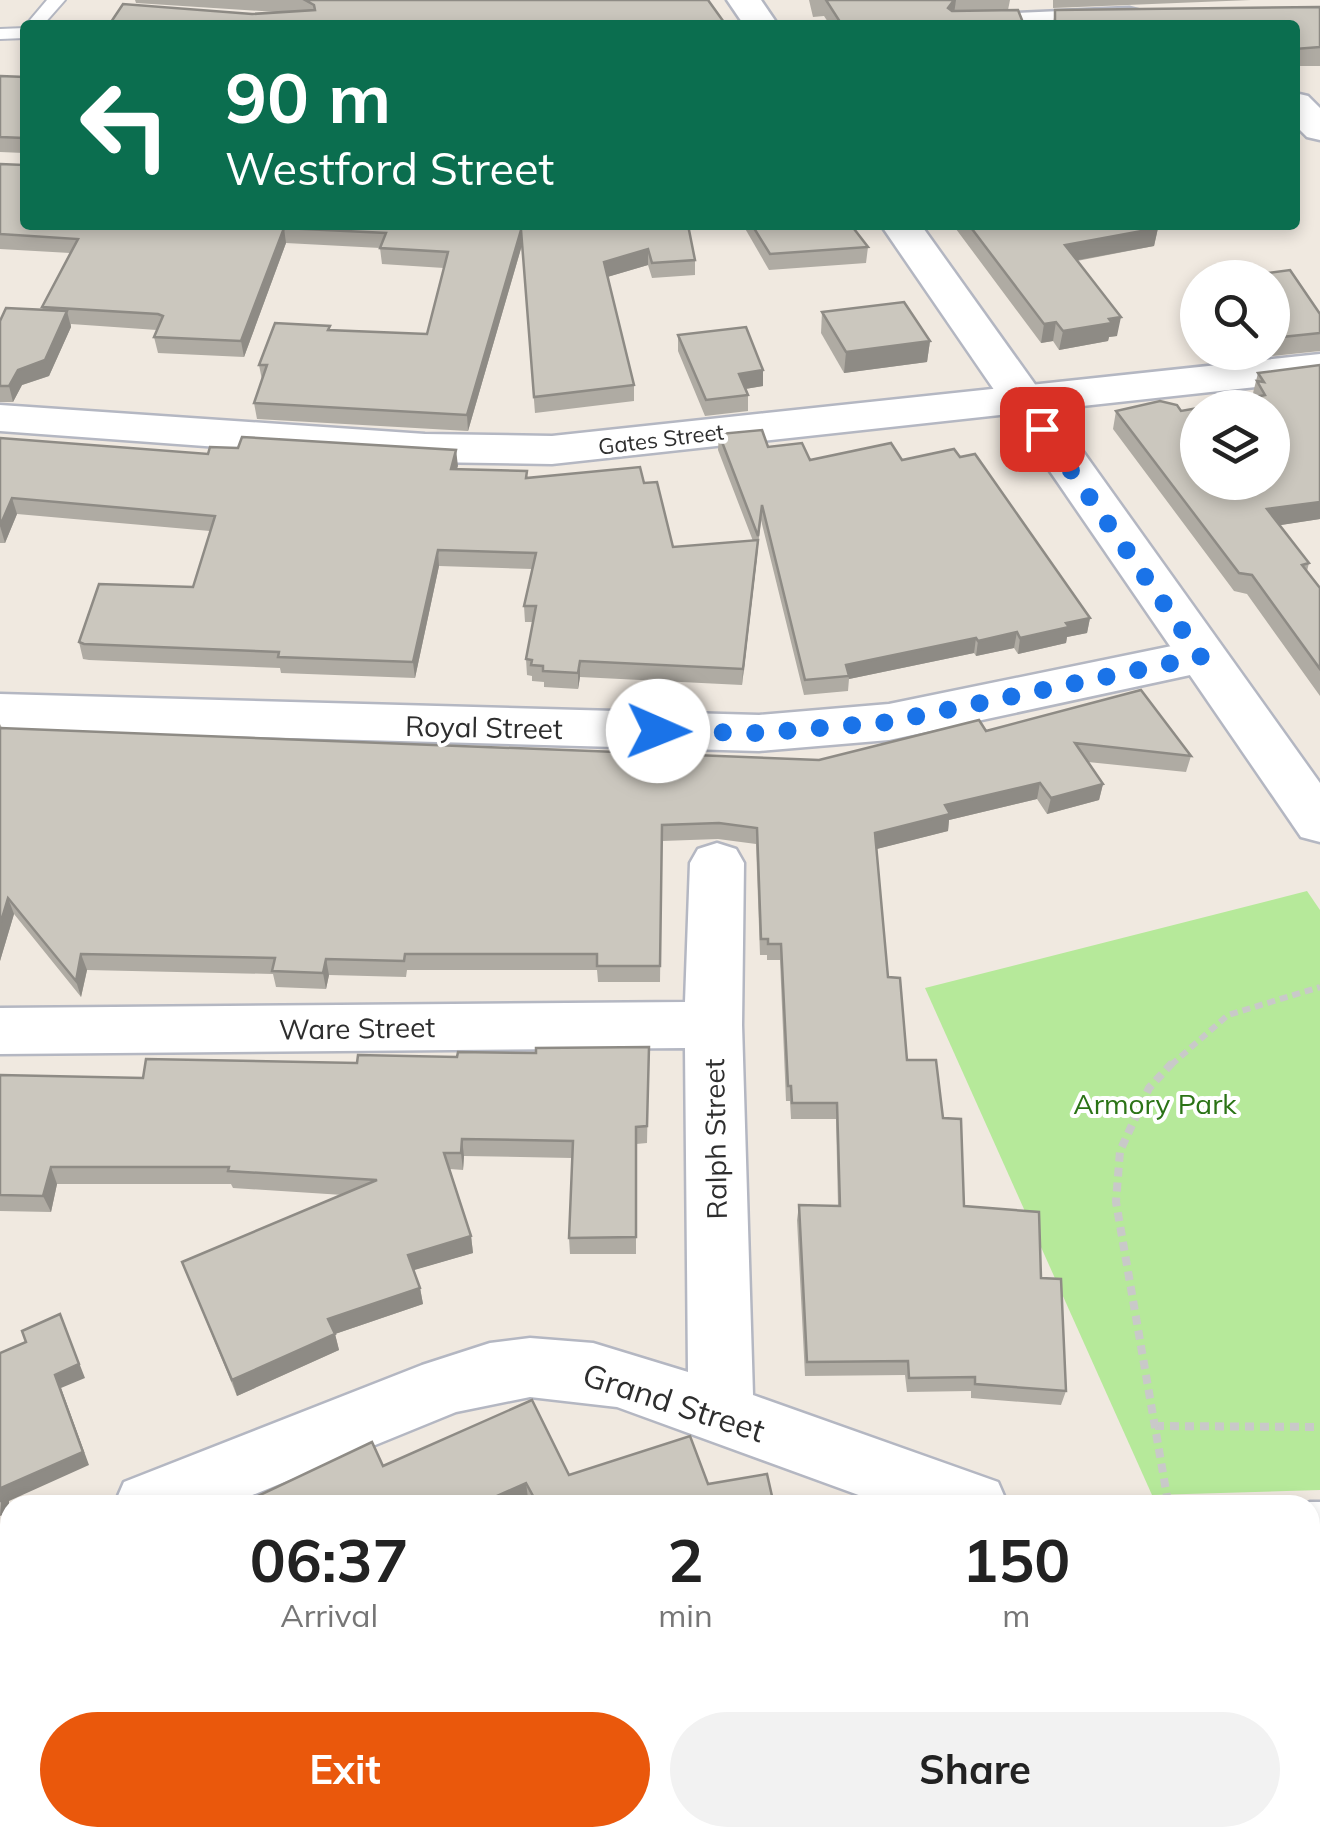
<!DOCTYPE html>
<style>
:root{--surface:#fff;--page:#f2f2f2;--text:#222;--muted:#767676;--accent:#ea580c}
body{margin:0;font-family:Mulish,sans-serif;background:var(--page);color:var(--text);height:100vh;display:flex;flex-direction:column;font-size:38px;white-space:nowrap}
*{box-sizing:border-box;margin:0}
p{font-size:32px;color:var(--muted)}
.icon{flex:none;width:55px;height:55px;fill:none;stroke:currentColor;stroke-width:2;stroke-linecap:round;stroke-linejoin:round}
.map{position:relative;flex:1;overflow:hidden}
.panel{position:absolute;left:0px;top:1495px;width:1320px;height:352px;display:flex;flex-direction:column;background:var(--surface);border-radius:30px 30px 0 0;box-shadow:0 5px 15px #0003}
.panel>*{flex:none}
.banner{position:absolute;left:20px;top:20px;width:1280px;height:210px;border-radius:10px;box-shadow:0 5px 15px #0003;background:#0b6e4f;color:#fff;overflow:hidden}
.controls{position:absolute;left:1180px;top:260px;display:grid;gap:20px}
.controls a{display:grid;place-items:center;width:110px;height:110px;border-radius:50%;background:var(--surface);box-shadow:0 5px 15px #0003;font-size:50px}
.pin{position:absolute;display:grid;place-items:center;width:85px;height:85px;color:#fff;margin:-42px;border-radius:20px;box-shadow:0 5px 15px #0006}
.me{position:absolute;width:110px;margin:-55px;rotate:91deg;stroke-linejoin:round;filter:drop-shadow(0 0 8px #0008)}
.turn{display:flex;align-items:center;gap:35px;height:210px;padding:0 40px;font-size:45px}
.turn .icon{width:130px;height:130px;stroke-width:2.5}
.turn b{display:block;font-size:70px;line-height:85px}
.eta{display:flex;justify-content:space-evenly;align-items:center;height:170px;text-align:center}
.eta b{font-size:60px;font-weight:700;line-height:70px}
.action{display:flex;gap:20px;margin-top:auto;padding:20px 40px}
.action a{flex:1;height:115px;border-radius:60px;background:var(--accent);color:#fff;font-size:40px;font-weight:700;line-height:115px;text-align:center}
.action a+a{background:var(--page);color:var(--text)}
.map>svg:first-child{display:block}
.green{fill:#b6e99a}
.lines{fill:none;stroke-linecap:round;stroke-linejoin:round}
.service-casing{stroke:#b4b7c2;stroke-width:4}
.minor-casing{stroke:#b4b7c2;stroke-width:5}
.secondary-casing{stroke:#b4b7c2;stroke-width:5}
.primary-casing{stroke:#c9c9c9;stroke-width:5}
.path-far1{stroke:#c9c9c9;stroke-width:6;stroke-dasharray:8 5;stroke-linecap:butt}
.path{stroke:#c9c9c9;stroke-width:8;stroke-dasharray:9 6;stroke-linecap:butt}
.service{fill:#fff;fill-rule:evenodd}
.minor{fill:#fff;fill-rule:evenodd}
.secondary{fill:#fff;fill-rule:evenodd}
.primary{fill:#fad25b;fill-rule:evenodd}
.wall{fill:#afaba3}
.shaded-wall{fill:#8e8b85}
.building{fill:#cbc7be;stroke:#8e8b85;stroke-width:2.5}
.route{stroke:#1a73e8;stroke-width:18;stroke-dasharray:0 32.4}
.labels{text-anchor:middle;dominant-baseline:central;stroke-width:8;stroke-linejoin:round;paint-order:stroke}
.far-street-label{font-size:22px;fill:#2e2e2e;stroke:#fff}
.street-label{font-size:28px;fill:#2e2e2e;stroke:#fff}
.park-label{font-size:28px;fill:#2b7316;stroke:#fff}
.near-street-label{font-size:32px;fill:#2e2e2e;stroke:#fff}
</style>
<div class="map">
<svg width="1320" height="1847" viewBox="0 0 1320 1847">
<rect width="100%" height="100%" fill="#f0e9e0"/>
<path class="green" d="M1307,891L1320,910V1490L1152,1495L925,988Z"/>
<g class="lines">
<g class="service-casing">
<g id="service">
<path d="M47,0H65L43,25L25,26Z"/>
<path d="M25,28V38L0,39V29Z"/>
</g>
</g>
<g class="minor-casing">
<g id="minor">
<path d="M1129,8L1141,11L1146,18L1142,25H950L955,18L967,15Z"/>
<path d="M1295,93L1308,96L1320,108V140L1307,137L1295,125Z"/>
<path d="M1320,354V380L552,464L425,462L0,431V405L425,434L552,436Z"/>
<path d="M1201,640L1218,645L1226,657L1218,669L889,740L759,751L0,730V694L759,715L889,704Z"/>
<path d="M717,843L736,849L744,863L742,1025L753,1395L998,1482L1008,1505H886L617,1407L530,1397L456,1412L228,1505H114L124,1482L422,1365L490,1343L530,1338L593,1343L688,1372L685,1048L0,1054V1008L685,1002L690,863L698,849Z"/>
<path d="M1310,1502H1320V1568H1310V1505H1303Z"/>
<path d="M10,1528V1595L0,1599V1531Z"/>
</g>
</g>
<g class="secondary-casing">
<g id="secondary">
<path d="M727,0H761L778,25H744Z"/>
<path d="M881,225H921L1320,783V842L1301,837Z"/>
</g>
</g>
<g class="primary-casing">
<g id="primary">
<path d="M0,1737L10,1741V1817L0,1813Z"/>
<path d="M65,1838H153L157,1847H69Z"/>
</g>
</g>
<path class="path-far1" d="M1171,1065L1228,1015L1320,987"/>
<g class="path">
<path d="M1155,1426L1320,1427"/>
<path d="M1168,1502L1116,1202L1120,1151L1149,1088L1173,1062"/>
</g>
<use href="#service" class="service"/>
<use href="#minor" class="minor"/>
<use href="#secondary" class="secondary"/>
<use href="#primary" class="primary"/>
</g>
<g class="wall">
<path d="M135,0H708L252,14L277,12L136,3Z"/>
<path d="M809,0H1010L1008,10L996,11L1024,25H830L824,16L813,17Z"/>
<path d="M1053,0H1251L1053,8Z"/>
<path d="M1320,7V66H1295V25H1053L1055,10Z"/>
<path d="M0,76L688,225L695,260V275L652,278L648,265L607,277L634,385V401L535,413L522,245L468,431L257,419L254,403L262,380L259,365L330,326V330L427,334L444,268L382,264L380,248L286,243L244,357L158,353L154,337L157,330L71,324V327L49,376L22,385L13,402H0V321L43,310L42,307L70,253L0,249V164L24,165V153L0,152Z"/>
<path d="M743,225H851L868,247L866,263L769,270Z"/>
<path d="M953,225H1155L1158,228L1154,246L1077,261L1117,336L1109,337L1108,341L1059,350L1053,341L1041,343Z"/>
<path d="M1272,278L1320,314V351L1233,360L1228,352H1272Z"/>
<path d="M1198,281V306L1193,299Z"/>
<path d="M822,312L930,341L927,362L844,373L821,333Z"/>
<path d="M678,335L763,386L745,389L748,395V411L705,416L678,351Z"/>
<path d="M1320,365V519L1280,525L1309,563L1307,571L1320,588V696L1247,594L1234,591L1113,429L1116,411H1181L1252,397L1258,373Z"/>
<path d="M719,434L768,447L810,460H902L1090,618L1087,633L1067,637L1066,643L1018,654L1014,648L976,656L974,653L849,679L848,691L804,695L761,520L742,685L580,677L578,689L544,687V682L532,681V676L527,675L526,659L533,622H525L524,606L532,569L439,566L415,678L281,673L280,668L89,660L83,659L79,642L193,587L210,531L17,514L5,543H0V438L208,454L238,448L456,450L457,469L527,478L644,483L673,547L753,541L718,450Z"/>
<path d="M0,724L2,728L819,760L986,731L1191,756L1186,772L1088,762L1103,784L1099,800L1047,814L1037,799L949,820L948,831L876,849L888,977L907,1060L943,1118L964,1206L1041,1278L1066,1391L1061,1405L971,1398V1391L907,1392L905,1375L805,1376L797,1220L799,1205L838,1206L836,1119H791L790,1101H786L780,960H767V955H760L756,844L718,839L662,841L660,982H598L597,970H407L406,977L329,975L326,989L276,987L273,974L87,970L81,997L14,914L0,961Z"/>
<path d="M649,1047L647,1143L636,1144V1254H570L569,1238L572,1158L464,1156L463,1170L450,1169L471,1236L473,1253L413,1270L420,1288L423,1304L335,1334L339,1350L237,1396L182,1262L343,1195L233,1188L231,1184H57L51,1212L0,1211V1075L143,1078L457,1057Z"/>
<path d="M383,1466L569,1475L708,1484L774,1505H532L528,1498Z"/>
<path d="M10,1621V1658L0,1652V1625Z"/>
<path d="M941,1838H1310L1320,1847H945Z"/>
</g>
<g class="shaded-wall">
<path d="M954,0H956L954,14L948,8Z"/>
<path d="M284,228L286,243L244,357L241,341Z"/>
<path d="M1158,228L1154,246L1062,263L1065,245Z"/>
<path d="M521,230L522,245L468,431L467,415Z"/>
<path d="M648,249V265L604,278V262Z"/>
<path d="M67,311L71,327L49,376L22,385L13,402L9,386L18,370Z"/>
<path d="M1121,317L1117,336L1109,337L1108,341L1059,350L1063,331Z"/>
<path d="M1056,322L1053,341L1041,343L1044,324Z"/>
<path d="M930,341L927,362L844,373L846,352Z"/>
<path d="M763,370V386L739,390V374Z"/>
<path d="M456,450L458,466L452,485L451,469Z"/>
<path d="M12,498L17,514L5,543L0,526Z"/>
<path d="M1320,502V519L1262,528L1267,509Z"/>
<path d="M758,540L757,557L742,685L743,669Z"/>
<path d="M438,550L439,566L415,678L413,662Z"/>
<path d="M1090,618L1087,633L1067,637L1066,643L1018,654L1020,638L1066,623Z"/>
<path d="M1017,632L1014,648L976,656L978,641Z"/>
<path d="M976,638L974,653L849,679L846,665Z"/>
<path d="M580,661V677L578,689V673Z"/>
<path d="M1040,783L1037,799L949,820L948,831L873,850L875,833L945,805Z"/>
<path d="M1103,784L1099,800L1047,814L1051,798Z"/>
<path d="M8,898L14,914L0,961V925Z"/>
<path d="M81,954L87,970L81,997L76,981Z"/>
<path d="M326,959L329,975L326,989L323,973Z"/>
<path d="M462,1139L464,1156L463,1170L461,1153Z"/>
<path d="M51,1167L57,1184L51,1212L43,1196Z"/>
<path d="M471,1236L473,1253L411,1271L408,1255Z"/>
<path d="M420,1288L423,1304L332,1335L328,1319Z"/>
<path d="M60,1314L85,1378L61,1388L89,1465L9,1501V1513L0,1516L1,1488L55,1375Z"/>
<path d="M335,1334L339,1350L237,1396L232,1380Z"/>
<path d="M526,1483L528,1498L513,1505H477Z"/>
</g>
<g class="building">
<path d="M305,0H708L726,25H109L123,4L252,14L315,10L314,5Z"/>
<path d="M826,0H954L948,8L952,11L1018,10L1024,25H842Z"/>
<path d="M1320,7V47L1295,49V25H1055V10Z"/>
<path d="M0,76L25,77V225H688L695,260L652,263L648,249L604,262L634,385L534,397L521,230L467,415L254,403L267,365H259L275,323L330,326L328,330L427,334L448,252L380,248L386,233L284,228L241,341L154,337L163,316L158,314L42,307L78,239L0,234V164L24,165V138L0,137Z"/>
<path d="M752,225H851L868,247L770,254Z"/>
<path d="M969,225H1155L1158,228L1065,245L1121,317L1109,319L1112,323L1063,331L1056,322L1044,324Z"/>
<path d="M1290,270L1320,314V333L1272,338V278H1230Z"/>
<path d="M904,302L930,341L846,352L822,312Z"/>
<path d="M6,308L67,311L45,360L18,370L9,386H0V321Z"/>
<path d="M746,327L763,370L739,374L748,395L706,400L678,335Z"/>
<path d="M1320,365V502L1267,509L1309,563L1302,565L1320,588V669L1252,575L1239,573L1116,411L1160,401L1177,405L1181,411L1198,408V482H1272V408H1200L1265,395L1257,381L1264,382L1258,373Z"/>
<path d="M762,430L768,447L802,443L810,460L891,443L902,460L954,449L960,457L975,454L1090,618L1066,623L1069,627L1020,638L1017,632L978,641L976,638L846,665L849,676L805,680L762,505L758,536L719,434Z"/>
<path d="M242,437L456,450L451,469L527,471L526,478L640,467L644,483L657,482L673,547L758,540L743,669L580,661L578,673L543,671V666L531,665L532,660L526,659L536,606H524L536,553L438,550L413,662L278,657L279,652L84,644L79,642L99,584L193,587L215,516L12,498L0,526V438L208,454L210,447L238,448Z"/>
<path d="M1141,690L1191,756L1075,743L1103,784L1051,798L1040,783L945,805L950,814L875,833L888,977L900,978L907,1060H936L943,1118L961,1119L964,1206L1039,1212L1041,1278L1061,1279L1066,1391L975,1384V1377L909,1378L908,1361L807,1362L799,1205L840,1206L837,1103H792L791,1086H788L781,944H768V939H761L757,828L719,823L662,825L660,966H597V954H405L404,961L326,959L323,973L272,971L275,958L81,954L76,981L8,898L0,925V728L819,760L979,720L986,731Z"/>
<path d="M649,1047L647,1126L636,1127V1237L569,1238L573,1141L462,1139L461,1153H444L471,1236L408,1255L420,1288L328,1319L335,1334L232,1380L182,1262L377,1180L228,1171L229,1167H51L43,1196L0,1195V1075L143,1078L146,1059L357,1063L358,1055L457,1057L458,1052L536,1053V1048Z"/>
<path d="M60,1314L79,1364L55,1375L83,1452L1,1488L2,1500L0,1501V1353L26,1342L22,1331Z"/>
<path d="M532,1400L569,1475L690,1436L708,1484L767,1474L774,1505H538L526,1483L477,1505H239L372,1442L383,1466Z"/>
<path d="M10,1621V1650L0,1644V1625Z"/>
<path d="M1310,1808L1320,1828V1847H954L949,1838H1310Z"/>
</g>
<g class="lines">
<path class="route" d="M658,731L760,733L889,722L1201,657L1042,429"/>
</g>
<g class="labels">
<g class="far-street-label">
<text transform="translate(661 439) rotate(-7)">Gates Street</text>
</g>
<g class="street-label">
<text transform="translate(484 727) rotate(1)">Royal Street</text>
<text transform="translate(357 1028) rotate(-1)">Ware Street</text>
<text transform="translate(715 1139) rotate(-91)">Ralph Street</text>
</g>
<g class="park-label">
<text x="1155" y="1103">Armory Park</text>
</g>
<g class="near-street-label">
<text transform="translate(674 1402) rotate(18)">Grand Street</text>
</g>
</g>
</svg>
<div class="controls">
<a><svg class="icon" aria-label="search" viewBox="0 0 24 24"><circle cx="10" cy="10" r="6"/><path d="M15 15l6 6"/></svg></a>
<a><svg class="icon" aria-label="layers" viewBox="0 0 24 24"><path d="M12 4l9 5-9 5-9-5zM3 14l9 5 9-5"/></svg></a>
</div>
<div class="pin" style="left:1042px;top:429px;background:#d93025"><svg class="icon" aria-label="arrive" viewBox="0 0 24 24"><path d="M6 21V4h12l-3 4 3 4H6"/></svg></div>
<svg class="me" style="left:658px;top:731px" viewBox="-20 -20 40 40"><circle r="19" fill="#fff"/><path d="M0-13L10 11 0 6-10 11z" fill="#1a73e8"/></svg>
<div class="banner">
<div class="turn"><svg class="icon" aria-label="left" viewBox="0 0 24 24"><path d="M17 20v-9H6M10 6l-5 5 5 5"/></svg><div><b>90 m</b>Westford Street</div></div>
</div>
<section class="panel">
<div class="eta">
<div><b>06:37</b><p>Arrival</p></div>
<div><b>2</b><p>min</p></div>
<div><b>150</b><p>m</p></div>
</div>
<div class="action"><a>Exit</a><a>Share</a></div>
</section>
</div>
